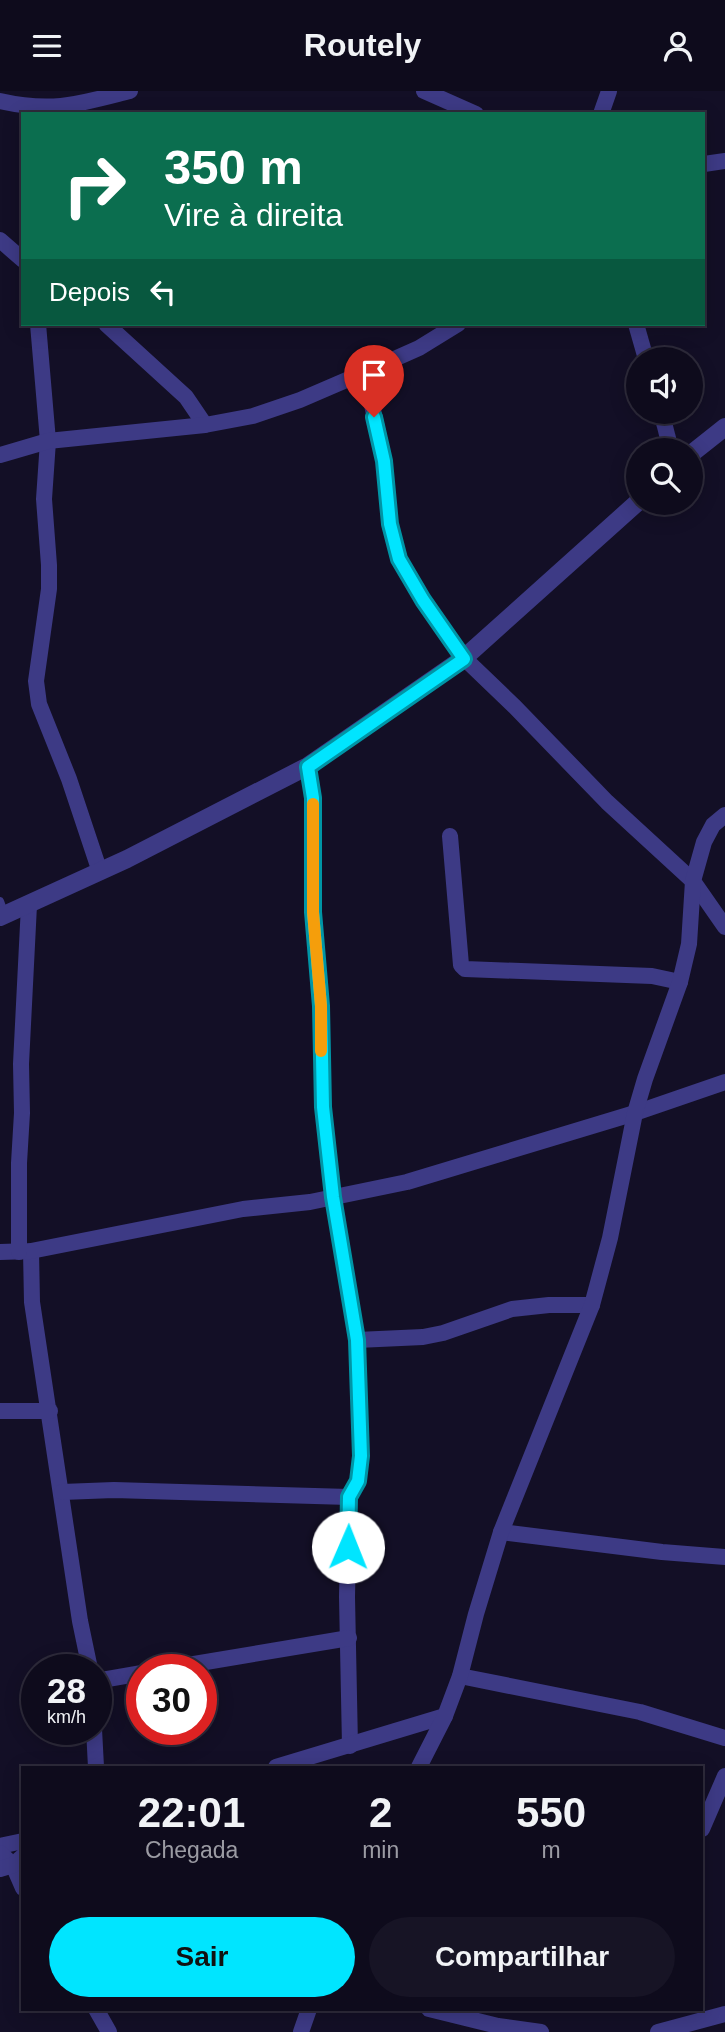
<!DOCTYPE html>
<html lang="pt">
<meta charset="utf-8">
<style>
:root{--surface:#0e0b1c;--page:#171425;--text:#f1f3f6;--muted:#9b9ba3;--line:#2e2b3b;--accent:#00e5ff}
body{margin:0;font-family:Helvetica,sans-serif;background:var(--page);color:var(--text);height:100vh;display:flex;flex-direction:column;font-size:26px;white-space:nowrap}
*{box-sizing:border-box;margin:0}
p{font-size:23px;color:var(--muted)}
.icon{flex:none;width:38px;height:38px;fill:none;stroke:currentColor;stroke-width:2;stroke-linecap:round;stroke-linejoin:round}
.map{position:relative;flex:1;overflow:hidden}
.details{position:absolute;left:21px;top:1675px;width:682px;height:245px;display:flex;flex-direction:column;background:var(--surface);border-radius:0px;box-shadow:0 4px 18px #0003,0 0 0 2px var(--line)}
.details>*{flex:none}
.top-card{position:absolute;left:21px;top:21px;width:684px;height:214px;border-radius:0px;box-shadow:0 4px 18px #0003,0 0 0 2px var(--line);background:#0b6e4f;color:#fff;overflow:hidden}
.buttons{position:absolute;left:626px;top:256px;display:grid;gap:14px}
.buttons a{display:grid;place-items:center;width:77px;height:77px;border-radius:50%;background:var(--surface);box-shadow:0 4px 18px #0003,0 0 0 2px var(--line);font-size:35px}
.speed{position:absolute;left:21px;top:1563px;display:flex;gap:14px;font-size:35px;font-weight:700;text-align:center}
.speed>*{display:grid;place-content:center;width:91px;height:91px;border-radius:50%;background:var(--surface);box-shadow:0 4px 18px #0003,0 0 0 2px var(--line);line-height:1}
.speed small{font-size:18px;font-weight:400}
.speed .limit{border:10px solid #d22;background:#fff;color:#111}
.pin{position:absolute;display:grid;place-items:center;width:60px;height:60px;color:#fff;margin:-72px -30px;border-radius:50% 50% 50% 0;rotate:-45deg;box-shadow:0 0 7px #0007}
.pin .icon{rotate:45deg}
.me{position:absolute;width:77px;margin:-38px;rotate:1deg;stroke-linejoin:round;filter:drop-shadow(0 0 5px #0008)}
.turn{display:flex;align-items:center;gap:24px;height:147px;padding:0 28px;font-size:32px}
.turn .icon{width:91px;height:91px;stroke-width:2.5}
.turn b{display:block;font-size:49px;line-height:60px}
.then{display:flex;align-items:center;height:66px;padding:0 28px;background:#0003;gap:14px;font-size:26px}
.eta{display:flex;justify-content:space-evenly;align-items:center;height:119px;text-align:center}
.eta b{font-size:42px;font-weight:600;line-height:49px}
.cta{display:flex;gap:14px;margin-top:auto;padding:14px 28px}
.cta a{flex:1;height:80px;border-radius:42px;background:var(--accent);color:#111;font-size:28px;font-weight:600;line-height:80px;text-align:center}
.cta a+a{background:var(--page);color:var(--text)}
header{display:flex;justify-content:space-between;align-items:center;height:91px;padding:0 28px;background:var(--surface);font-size:32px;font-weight:600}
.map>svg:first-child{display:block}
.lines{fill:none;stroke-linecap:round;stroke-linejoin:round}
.service{stroke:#3d3a85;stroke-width:8}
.minor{stroke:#3d3a85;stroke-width:16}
.tertiary{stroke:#3d3a85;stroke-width:18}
.route-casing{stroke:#0095a6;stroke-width:18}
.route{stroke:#00e5ff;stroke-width:12}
.slow{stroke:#f59e0b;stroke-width:12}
</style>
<header><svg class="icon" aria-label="menu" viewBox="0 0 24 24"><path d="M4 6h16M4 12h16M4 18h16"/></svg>Routely<svg class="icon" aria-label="person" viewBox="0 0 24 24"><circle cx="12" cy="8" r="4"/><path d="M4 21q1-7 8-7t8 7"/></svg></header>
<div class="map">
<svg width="725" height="1941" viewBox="0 0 725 1941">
<rect width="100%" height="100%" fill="#130f26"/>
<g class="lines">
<path class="service" d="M0,810L5,824"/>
<g class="minor">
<path d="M424,0L476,23"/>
<path d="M0,10C53,22 79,13 130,0"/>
<path d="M601,23L609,0"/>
<path d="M704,73L725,70"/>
<path d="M0,149L23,169"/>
<path d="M38,233L48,350L44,408L49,474V498L36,590L39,613L69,688L100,781"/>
<path d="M106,233L186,306L205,334"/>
<path d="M636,233L646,268"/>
<path d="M365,281L384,370L390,433L399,468L423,509L464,567L515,616L607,711L693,790L725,836"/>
<path d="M661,320L671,359"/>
<path d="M0,364L48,350L205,334L253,325L300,309L365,281L419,257L458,233"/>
<path d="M450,745L461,874L465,878L652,885L680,891"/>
<path d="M31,1160L32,1211L80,1530L90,1578"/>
<path d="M0,1161L31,1160L243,1118L310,1111L407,1091L635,1022L725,991"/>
<path d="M19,1161V1072L22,1022L21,973L29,814"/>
<path d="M357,1249L423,1246L443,1242L512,1218L549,1214H592"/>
<path d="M0,1320H50"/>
<path d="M62,1401L114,1399L349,1406L358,1390L361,1365L357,1249L333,1106L323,1016L321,915L313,821V707L308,675"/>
<path d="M349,1406L347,1506L350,1655"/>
<path d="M501,1441L662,1461L725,1466"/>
<path d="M164,1578L349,1547"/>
<path d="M460,1585L640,1621L725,1647"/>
<path d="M96,1590L142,1582"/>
<path d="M94,1638L96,1676"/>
<path d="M276,1676L445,1625"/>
<path d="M419,1676L445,1625L460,1585L476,1523L501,1441L592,1214L610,1147L635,1022L645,988L680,891L689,853L693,790L704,751L713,734L725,724"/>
<path d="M702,1738L725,1685"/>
<path d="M0,1755L23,1750"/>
<path d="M0,1762L13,1774L23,1797"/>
<path d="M0,1778L13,1774L23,1765"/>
<path d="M96,1918L109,1941"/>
<path d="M429,1918L498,1935L541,1941"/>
<path d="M301,1941L309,1918"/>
<path d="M658,1941L725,1923"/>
</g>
<g class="tertiary">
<path d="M691,363L725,336"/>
<path d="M0,826L127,768L308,675L464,567L639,410"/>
</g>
</g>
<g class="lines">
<g class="route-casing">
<path id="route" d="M348,1456L349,1406L358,1390L361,1365L357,1249L333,1106L323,1016L321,915L313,821V707L308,676L464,568L423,509L399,468L390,433L384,370L374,326"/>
</g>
<use href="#route" class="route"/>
<path class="slow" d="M313,713V821L321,915V960"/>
</g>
</svg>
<div class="buttons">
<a><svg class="icon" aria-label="sound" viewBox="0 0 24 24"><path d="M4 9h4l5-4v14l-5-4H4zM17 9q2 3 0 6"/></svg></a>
<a><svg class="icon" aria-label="search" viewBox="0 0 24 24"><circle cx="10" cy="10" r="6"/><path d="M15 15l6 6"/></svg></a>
</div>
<div class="speed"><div>28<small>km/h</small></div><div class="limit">30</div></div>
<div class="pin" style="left:374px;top:326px;background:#d93025"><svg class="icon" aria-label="arrive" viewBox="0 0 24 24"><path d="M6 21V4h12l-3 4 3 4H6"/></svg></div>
<svg class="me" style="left:348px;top:1456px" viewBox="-20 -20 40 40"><circle r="19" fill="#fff"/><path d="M0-13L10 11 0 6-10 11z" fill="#00e5ff"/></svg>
<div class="top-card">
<div class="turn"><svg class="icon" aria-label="right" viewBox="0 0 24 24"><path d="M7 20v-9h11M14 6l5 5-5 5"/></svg><div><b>350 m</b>Vire à direita</div></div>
<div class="then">Depois<svg class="icon" aria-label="left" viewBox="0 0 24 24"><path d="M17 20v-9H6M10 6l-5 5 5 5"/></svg></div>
</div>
<section class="details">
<div class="eta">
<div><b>22:01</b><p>Chegada</p></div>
<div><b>2</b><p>min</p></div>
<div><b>550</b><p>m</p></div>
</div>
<div class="cta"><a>Sair</a><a>Compartilhar</a></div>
</section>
</div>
